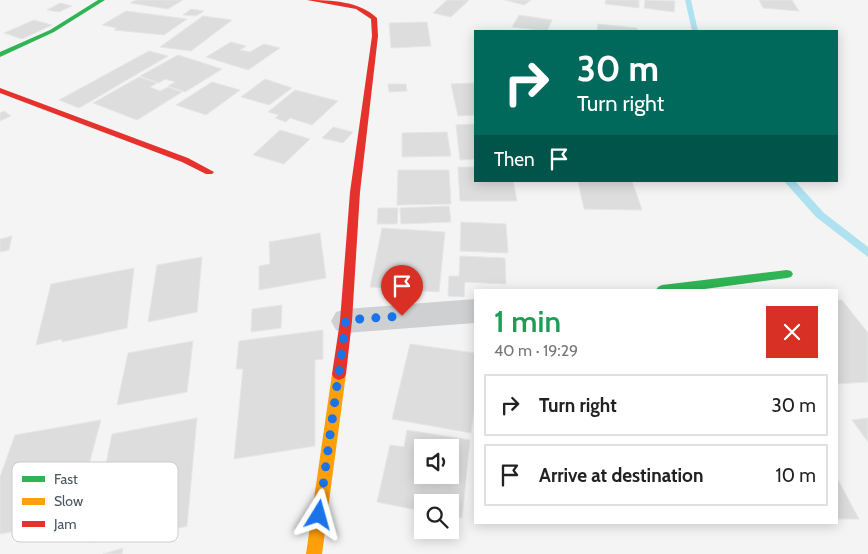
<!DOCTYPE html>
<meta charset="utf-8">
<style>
:root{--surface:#fff;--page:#f6f6f6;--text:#222;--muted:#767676;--line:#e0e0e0}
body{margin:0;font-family:Cabin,sans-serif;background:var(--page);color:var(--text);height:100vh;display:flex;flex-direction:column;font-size:19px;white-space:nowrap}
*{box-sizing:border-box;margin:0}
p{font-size:16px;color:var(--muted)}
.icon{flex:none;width:28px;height:28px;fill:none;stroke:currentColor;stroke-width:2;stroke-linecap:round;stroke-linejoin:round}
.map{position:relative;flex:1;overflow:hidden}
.side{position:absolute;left:474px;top:289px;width:364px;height:235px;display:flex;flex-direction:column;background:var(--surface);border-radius:0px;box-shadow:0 2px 12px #0003}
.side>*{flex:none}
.banner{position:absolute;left:474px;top:30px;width:364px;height:152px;border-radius:0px;box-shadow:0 2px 12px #0003;background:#00695c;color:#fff;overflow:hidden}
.tools{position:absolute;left:414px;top:439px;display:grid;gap:10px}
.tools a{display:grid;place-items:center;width:45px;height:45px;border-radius:0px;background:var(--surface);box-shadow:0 2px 12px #0003;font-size:25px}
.pin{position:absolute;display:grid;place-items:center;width:42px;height:42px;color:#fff;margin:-51px -21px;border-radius:50% 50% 50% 0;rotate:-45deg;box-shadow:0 0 5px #0007}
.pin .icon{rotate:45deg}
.me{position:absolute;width:55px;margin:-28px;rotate:8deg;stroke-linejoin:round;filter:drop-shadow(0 0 4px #0008)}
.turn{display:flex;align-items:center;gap:18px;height:105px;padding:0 20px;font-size:22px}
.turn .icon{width:65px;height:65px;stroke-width:2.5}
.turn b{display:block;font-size:35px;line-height:42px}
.then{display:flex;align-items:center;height:48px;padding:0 20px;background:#0003;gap:10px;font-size:19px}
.round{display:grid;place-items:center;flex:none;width:52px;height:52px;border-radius:0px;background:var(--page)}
.summary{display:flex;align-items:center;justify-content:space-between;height:85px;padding:0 20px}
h1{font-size:30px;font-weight:600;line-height:38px;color:#1e9e55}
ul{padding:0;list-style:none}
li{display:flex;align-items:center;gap:15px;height:62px;margin:0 10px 8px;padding:0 10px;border:2px solid var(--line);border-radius:0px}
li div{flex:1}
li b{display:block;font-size:19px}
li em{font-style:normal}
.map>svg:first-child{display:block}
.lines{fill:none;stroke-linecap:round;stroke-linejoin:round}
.stream{fill:#aee2f0;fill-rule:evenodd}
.building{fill:#ddddde;stroke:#e5e6e7;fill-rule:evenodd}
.street{fill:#ced0d2;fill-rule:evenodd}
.fast{fill:#30b455;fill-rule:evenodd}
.slow{fill:#ff9f0a;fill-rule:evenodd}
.jam{fill:#e5322d;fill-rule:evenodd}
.route{stroke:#1a73e8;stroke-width:9;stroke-dasharray:0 16.2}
.key{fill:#fff;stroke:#c9ccd0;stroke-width:1}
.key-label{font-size:14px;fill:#4a5661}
</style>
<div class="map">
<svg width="868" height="554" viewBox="0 0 868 554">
<rect width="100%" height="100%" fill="#f4f4f4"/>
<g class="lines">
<g class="stream">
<path d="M685,0H691L698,31H692Z"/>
<path d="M784,181H795L824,213L868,247V257L816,217Z"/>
</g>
</g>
<g class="building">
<path d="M136,0H183L168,9L130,3Z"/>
<path d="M447,0H469L451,17L433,13Z"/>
<path d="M505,0H531L524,5Z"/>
<path d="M606,0H639V8L605,4Z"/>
<path d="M645,0L675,1L674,12L644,8Z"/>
<path d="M759,0H792L799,11L763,8Z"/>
<path d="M60,3L72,6L59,12L47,10Z"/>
<path d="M191,9L204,11L196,16L183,15Z"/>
<path d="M126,11L187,19L164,35L114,30L117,28L102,25Z"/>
<path d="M519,15L552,20L547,31L512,27Z"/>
<path d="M203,16L232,20L191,51L160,47Z"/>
<path d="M34,20L52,25L22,39L4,33Z"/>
<path d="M427,22L431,46L391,48L389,23Z"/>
<path d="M598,24L637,28L638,31H597Z"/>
<path d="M231,42L246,46L240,50L250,52L264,44L280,48L248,70L206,57Z"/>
<path d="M149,51L168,56L79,108L59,100Z"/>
<path d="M178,55L222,69L185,92L168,86L175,82L165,79L159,83L140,76Z"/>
<path d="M139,77L157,83L150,87L160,91L168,87L182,92L137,120L93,103Z"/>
<path d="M265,79L292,88L269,105L241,97Z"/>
<path d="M212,82L240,90L206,115L176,105Z"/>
<path d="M475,83V115L458,116L451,84Z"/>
<path d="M388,84H406L407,91L389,92Z"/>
<path d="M295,90L338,101L312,125L290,118L286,122L275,118L279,115L268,112Z"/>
<path d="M4,111L11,116L0,121V113Z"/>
<path d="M475,124V159L460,160L456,125Z"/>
<path d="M333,127L353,132L343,143L322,138Z"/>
<path d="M280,130L310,139L284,164L253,155Z"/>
<path d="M447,132L451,156L402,157V133Z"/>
<path d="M458,167H475V181H513L517,201H460Z"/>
<path d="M398,170H449L451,204L397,205Z"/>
<path d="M578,181H632L642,210L584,209Z"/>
<path d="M449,206L451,222L401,224L400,208Z"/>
<path d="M378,208H398L397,224H377Z"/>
<path d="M461,222L506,224L508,253L460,251Z"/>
<path d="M382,228L445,232L439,292L370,287Z"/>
<path d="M320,233L326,278L259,290V266L270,264L269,242Z"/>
<path d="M12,236L9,250L0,252V239Z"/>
<path d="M460,256L505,258L506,284L465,282L464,297L448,296L449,276H459Z"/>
<path d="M202,257L197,312L148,322L157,265Z"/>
<path d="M134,268L127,328L62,342V339L36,345L51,284Z"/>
<path d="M836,300H842L868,333V382L836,384Z"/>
<path d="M282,305L281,328L251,332L252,309Z"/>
<path d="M323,330V359L315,360V446L234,459L243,369H236L239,341Z"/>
<path d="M193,341L187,392L117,405L128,353Z"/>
<path d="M410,344L475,353V402L471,433L392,419Z"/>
<path d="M197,418L187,526L119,542L121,534L90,542L112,434Z"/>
<path d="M868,418V442L852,420Z"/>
<path d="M101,420L74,520L0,534V477L15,435Z"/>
<path d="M407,430L470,440L462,518L450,516V502H422V511L377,502L390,445L404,447ZM422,448H450V475H422Z"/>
<path d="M836,476L859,519H836Z"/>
<path d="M123,548L122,554H103Z"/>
</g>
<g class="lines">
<path class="street" d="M475,299V323L346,333L336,330L331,321L336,312L346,309Z"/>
<g class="fast">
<path d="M98,0H105L54,32L0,57V52L50,30Z"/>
<path d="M787,270L791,271L793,274L791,277L787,278L697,290H656L658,287L662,285Z"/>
</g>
<path class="slow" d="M339,368L344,370L346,374L322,554H306L332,374L334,370Z"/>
<g class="jam">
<path d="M307,0C331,0 359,1 377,18L378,36L360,192L352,321L346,374L344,378L339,380L334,378L332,374L340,321L350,192L372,36L371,19L356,9Z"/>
<path d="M0,88L188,158L214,172L212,174H206L182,162L0,93Z"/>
</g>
</g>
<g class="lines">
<path class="route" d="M319,515L346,320L402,316"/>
</g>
<rect x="12" y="462" width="166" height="80" rx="8" class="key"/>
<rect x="22" y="476" width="23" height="6" fill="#30b455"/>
<rect x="22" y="498" width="23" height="7" fill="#ff9f0a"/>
<rect x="22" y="521" width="23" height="6" fill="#e5322d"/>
<g class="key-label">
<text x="54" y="484">Fast</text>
<text x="54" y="506">Slow</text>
<text x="54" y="529">Jam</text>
</g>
</svg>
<div class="tools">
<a><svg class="icon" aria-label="sound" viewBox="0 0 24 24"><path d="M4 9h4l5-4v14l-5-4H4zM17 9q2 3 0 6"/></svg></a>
<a><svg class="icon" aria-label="search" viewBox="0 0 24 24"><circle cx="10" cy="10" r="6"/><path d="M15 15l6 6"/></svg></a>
</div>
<div class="pin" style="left:402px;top:316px;background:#d93025"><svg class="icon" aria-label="arrive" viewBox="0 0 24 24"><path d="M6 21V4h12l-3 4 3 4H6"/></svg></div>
<svg class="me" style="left:319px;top:515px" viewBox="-20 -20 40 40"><path d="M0-17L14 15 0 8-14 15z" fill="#1a73e8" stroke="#fff" stroke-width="4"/></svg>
<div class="banner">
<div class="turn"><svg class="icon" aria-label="right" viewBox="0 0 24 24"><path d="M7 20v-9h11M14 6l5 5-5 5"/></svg><div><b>30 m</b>Turn right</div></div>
<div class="then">Then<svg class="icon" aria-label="arrive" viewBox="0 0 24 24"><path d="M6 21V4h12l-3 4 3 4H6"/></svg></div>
</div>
<section class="side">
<div class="summary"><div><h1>1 min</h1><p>40 m · 19:29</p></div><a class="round" style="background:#d93025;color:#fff"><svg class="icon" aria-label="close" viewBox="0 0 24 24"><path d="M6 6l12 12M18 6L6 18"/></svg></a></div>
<ul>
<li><svg class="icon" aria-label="right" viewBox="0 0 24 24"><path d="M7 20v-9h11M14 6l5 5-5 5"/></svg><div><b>Turn right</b></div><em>30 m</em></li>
<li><svg class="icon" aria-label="arrive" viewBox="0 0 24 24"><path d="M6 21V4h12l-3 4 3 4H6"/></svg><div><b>Arrive at destination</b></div><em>10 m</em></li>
</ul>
</section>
</div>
